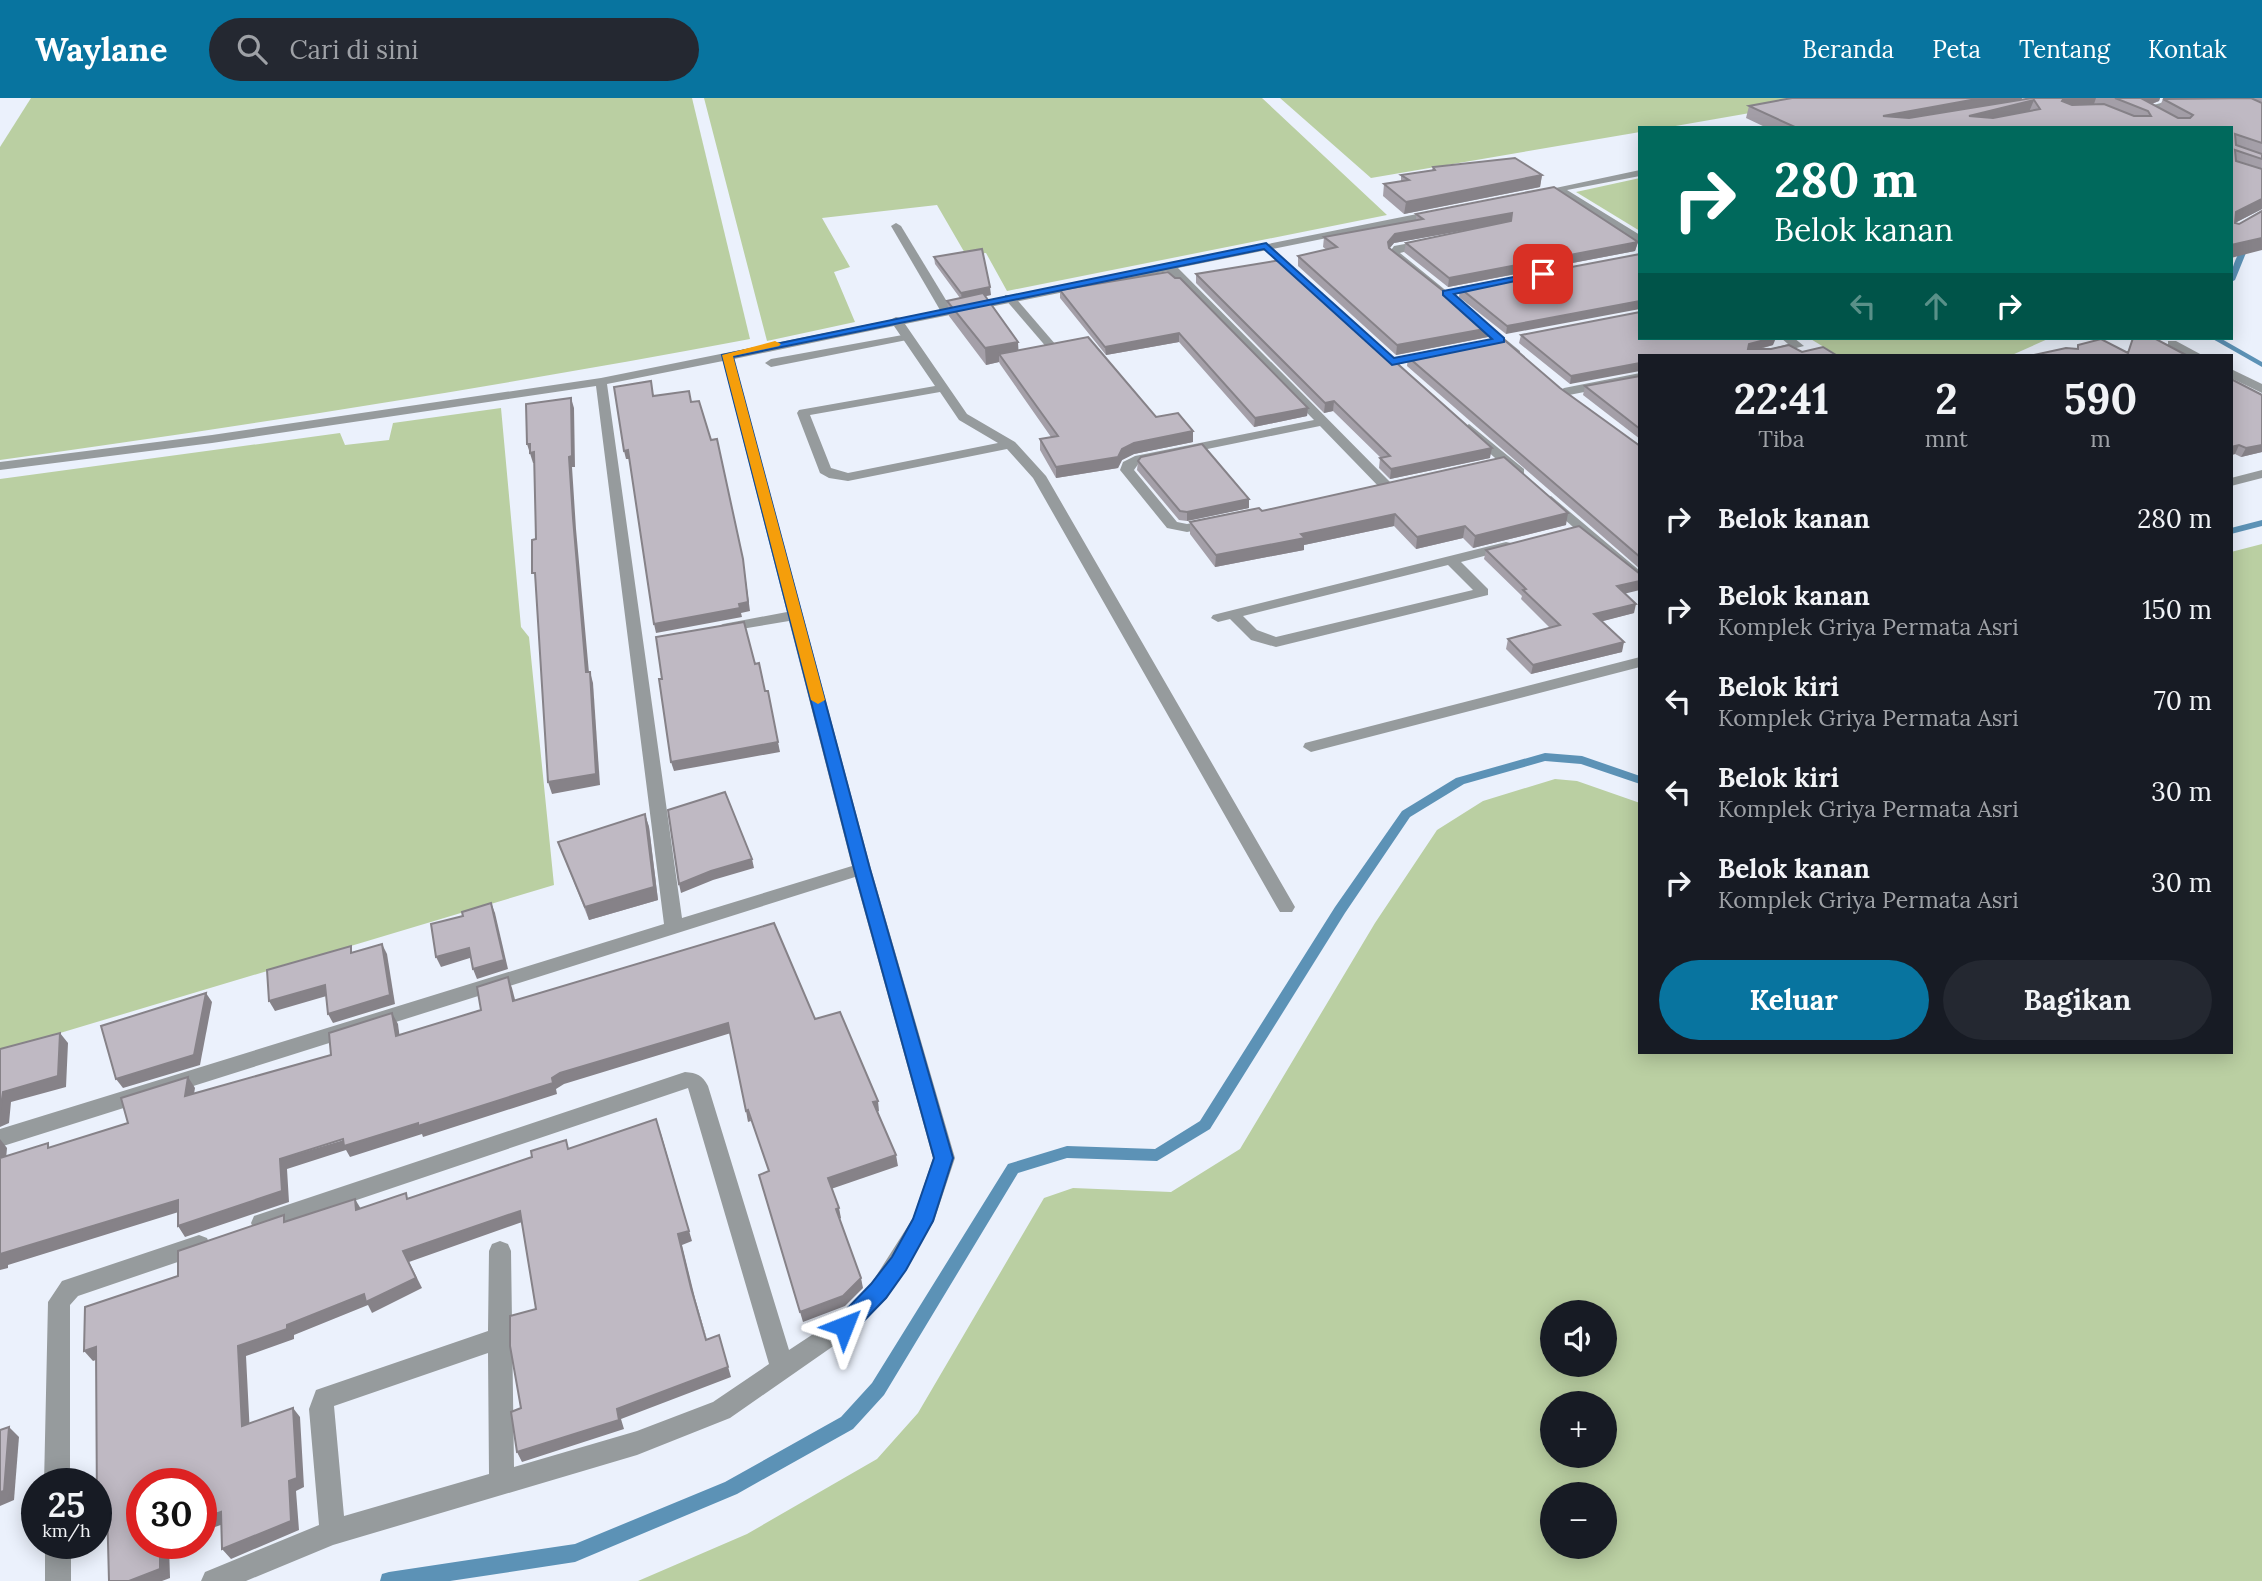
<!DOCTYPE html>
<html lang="id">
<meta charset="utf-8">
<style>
:root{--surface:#171b24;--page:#242831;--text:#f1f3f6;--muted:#9ea1a6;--accent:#08749f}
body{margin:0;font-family:Lora,serif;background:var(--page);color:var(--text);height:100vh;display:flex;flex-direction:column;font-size:26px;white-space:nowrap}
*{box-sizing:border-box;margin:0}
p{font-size:23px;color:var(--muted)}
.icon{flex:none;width:38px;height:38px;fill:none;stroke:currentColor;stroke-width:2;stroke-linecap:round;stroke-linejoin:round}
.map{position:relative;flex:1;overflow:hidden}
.panel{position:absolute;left:1638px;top:256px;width:595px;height:700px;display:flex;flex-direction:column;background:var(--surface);border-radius:0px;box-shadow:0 4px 18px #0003}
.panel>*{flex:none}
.banner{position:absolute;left:1638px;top:28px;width:595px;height:214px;border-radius:0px;box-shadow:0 4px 18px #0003;background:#00695c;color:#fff;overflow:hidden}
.fabs{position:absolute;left:1540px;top:1202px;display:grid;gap:14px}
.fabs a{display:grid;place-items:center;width:77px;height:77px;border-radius:50%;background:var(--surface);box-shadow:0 4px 18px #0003;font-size:35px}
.speed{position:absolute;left:21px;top:1370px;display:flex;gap:14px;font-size:35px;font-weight:700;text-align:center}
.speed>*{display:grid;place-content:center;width:91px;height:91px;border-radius:50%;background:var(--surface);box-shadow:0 4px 18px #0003;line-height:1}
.speed small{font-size:18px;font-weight:400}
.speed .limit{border:10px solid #d22;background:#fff;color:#111}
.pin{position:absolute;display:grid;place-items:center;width:60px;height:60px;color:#fff;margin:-30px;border-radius:14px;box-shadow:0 4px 10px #0006}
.me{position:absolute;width:77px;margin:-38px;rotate:45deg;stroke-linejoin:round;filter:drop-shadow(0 0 5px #0008)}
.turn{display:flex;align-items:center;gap:24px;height:147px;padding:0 21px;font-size:32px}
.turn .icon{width:91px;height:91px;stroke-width:2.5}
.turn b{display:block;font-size:49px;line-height:60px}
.lanes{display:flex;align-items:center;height:66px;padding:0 21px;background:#0003;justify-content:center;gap:35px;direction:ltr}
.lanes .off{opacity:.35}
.eta{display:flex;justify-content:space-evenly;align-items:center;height:119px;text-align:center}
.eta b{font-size:42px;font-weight:700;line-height:49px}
.button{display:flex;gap:14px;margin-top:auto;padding:14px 21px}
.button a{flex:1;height:80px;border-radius:42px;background:var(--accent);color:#fff;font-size:28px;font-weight:700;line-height:80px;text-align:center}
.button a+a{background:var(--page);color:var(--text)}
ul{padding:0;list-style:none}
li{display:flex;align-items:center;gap:21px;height:91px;padding:0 21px}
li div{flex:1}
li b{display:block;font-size:26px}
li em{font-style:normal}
header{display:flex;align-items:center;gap:42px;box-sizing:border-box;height:98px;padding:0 35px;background:var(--accent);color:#fff}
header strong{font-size:33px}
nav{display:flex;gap:38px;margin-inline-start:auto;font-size:24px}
.search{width:490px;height:63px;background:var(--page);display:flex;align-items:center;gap:18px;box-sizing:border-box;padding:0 24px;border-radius:38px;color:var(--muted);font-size:26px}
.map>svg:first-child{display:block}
.green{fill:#bacfa2;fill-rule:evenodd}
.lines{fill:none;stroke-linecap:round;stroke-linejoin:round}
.stream{fill:#5c92b6;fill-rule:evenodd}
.service{fill:#969b9d;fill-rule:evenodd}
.minor{fill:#969b9d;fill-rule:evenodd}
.wall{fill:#a49fa8}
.shaded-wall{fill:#868288}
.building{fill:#bfb9c3;stroke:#868288;stroke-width:2;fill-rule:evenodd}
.route{fill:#1a73e8;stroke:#114b97;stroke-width:2}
.slow{fill:#f59e0b}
</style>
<header>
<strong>Waylane</strong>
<div class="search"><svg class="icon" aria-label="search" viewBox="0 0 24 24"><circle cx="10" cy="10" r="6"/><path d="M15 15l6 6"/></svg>Cari di sini</div>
<nav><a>Beranda</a><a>Peta</a><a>Tentang</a><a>Kontak</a></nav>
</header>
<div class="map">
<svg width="2262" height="1483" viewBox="0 0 2262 1483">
<rect width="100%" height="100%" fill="#ebf1fc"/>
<g class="green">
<path d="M31,0H692L750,241C501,288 251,327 0,362V49Z"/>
<path d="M704,0H1262L1387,117L1007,193L986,155L966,157L937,107L822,120L850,169L834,174L855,224L767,243Z"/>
<path d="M1280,0H1836L1664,30H1640V34L1371,80Z"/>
<path d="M1640,80V133L1576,94Z"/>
<path d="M1809,240H2050L2012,257H1837Z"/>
<path d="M501,310L521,529L529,539L554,787L0,953V381L340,335L345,347L389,342L393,325Z"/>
<path d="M2262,446V1483H638L747,1436L877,1361L918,1315L1044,1100L1073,1090L1171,1094L1240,1051L1375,825L1437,732L1483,703L1555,681L1577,683L1640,705V954H2231V454ZM1605,1214V1267H1552V1214ZM1552,1306H1605V1358H1552ZM1605,1396V1449H1552V1396Z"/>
</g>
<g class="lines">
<g class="stream">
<path d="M2259,130H2262V136L2248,150L2235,182L2231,184C2231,161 2244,146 2259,130Z"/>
<path d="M2211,240H2220L2262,264V269Z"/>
<path d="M2262,422V428L2231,436V430Z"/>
<path d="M1545,655L1582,658L1640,678V686L1581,666L1545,663L1464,686L1410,719L1345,815L1210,1031L1157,1063L1067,1060L1018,1075L884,1297L853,1331L737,1396L575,1464L450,1483H380L382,1476L389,1474L575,1446L725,1384L841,1319L872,1285L1008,1066L1067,1048L1155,1051L1200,1023L1335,809L1402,713L1456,680Z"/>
</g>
<g class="service">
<path d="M896,125L901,128L952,212L950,214L940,212L891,128Z"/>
<path d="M1005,197H1013L1056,247V251H1048L1005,201Z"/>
<path d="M908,236L912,237V241L771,269L765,265L771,261Z"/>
</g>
<g class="minor">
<path d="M2180,0H2196L2142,14L2138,11Z"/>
<path d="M1640,72V78L1567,92L1640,137V145L1557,94L1537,98L1532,95Z"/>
<path d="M1437,112L1442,115L1441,117L1178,170L1392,386V392H1382L1320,328L1139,365L1134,372L1177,424L1187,426L1213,421L1220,425L1218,428L1187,434L1167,430L1120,372L1123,364L1135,358L1314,322L1168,173L905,226L967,316L1015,344L1046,378L1295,809L1292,814H1280L1277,809L1033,380L1007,351L848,383L829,380L820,375L797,315L799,312L935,288L894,228L734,261L871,771L955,1060L934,1123L887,1200L852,1235L730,1320L637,1357L333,1447L246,1483H201L205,1474L319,1427L309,1311L316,1292L488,1233L489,1153L492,1146L500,1143L508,1146L511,1153L514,1369L637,1333L713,1304L769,1266L688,990L262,1134L254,1132L251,1125L254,1118L685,974C697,975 702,977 708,988L789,1252L836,1221L871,1186L913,1120L933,1060L855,779L0,1049V1031L664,826L596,288L212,345L0,372V364L212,337L601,280L890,222L896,219L900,220ZM723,263L787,514L723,526L716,530L723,534L789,523L852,768L682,820L607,286ZM940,294L959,322L998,345L848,375L831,370L810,317ZM488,1255L489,1376L344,1418L334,1308Z"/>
<path d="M1426,142L1431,145L1430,147L1400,155L1520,253V257H1512L1389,155L1394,148Z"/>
<path d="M1781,240H1794L1804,248L1769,257H1747L1788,246Z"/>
<path d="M2168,243H2176L2202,257H2187L2168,247Z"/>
<path d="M1430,252L1434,254V258L1392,268L1386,264Z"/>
<path d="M2231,271L2262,286V295L2231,280Z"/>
<path d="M1640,275V283L1564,298L1558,294L1564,290Z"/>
<path d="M1469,326L1524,371V377H1514L1465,333L1463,330Z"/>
<path d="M2262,372V380L2231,388V380Z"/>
<path d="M1551,398L1640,473V485L1635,484L1546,405L1544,402Z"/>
<path d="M1506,444L1511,445V451L1461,464L1488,491V497L1276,549L1251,542L1230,521L1218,524L1211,520L1213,517ZM1448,467L1473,492L1276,539L1257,532L1243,518Z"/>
<path d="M1640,559V569L1311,654L1303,649L1305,645Z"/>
<path d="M199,1137L207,1140L210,1147L207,1154L78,1198L70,1207V1386H44L48,1204L62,1183Z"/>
<rect x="45" y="1446" width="26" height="37"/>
</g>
</g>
<g class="wall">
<path d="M1792,0H2022L2021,2L2030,0H2160L2159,3L2152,6L2159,10L2163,1L2166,0H2262V111L2235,125L2231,160V30H1767L1746,20L1749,8Z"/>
<path d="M1433,69L1542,77L1540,89L1404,116L1383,98L1384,86L1401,84V77L1432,72Z"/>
<path d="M1416,116L1638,144L1635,153L1448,189L1404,154L1406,145L1481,129L1394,145L1390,150L1488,239L1396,257L1298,168V158L1327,152L1323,149L1324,139L1416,122Z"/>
<path d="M1640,156L1506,236L1459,199L1460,190Z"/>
<path d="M934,159L991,197L985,198L1018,252L1156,319L1193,344L1134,356L1122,362L1118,370L1056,380L1040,352V341L1051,339L1000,266L999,264L986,267L949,218L947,203L960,200L935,166Z"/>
<path d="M1168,174L1308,310L1307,318L1254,329L1179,244L1106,257L1060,200V192Z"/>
<path d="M1196,176L1490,360L1390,381L1379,370L1380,360H1381L1333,313L1324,315L1196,185Z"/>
<path d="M1521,237L1773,247L1760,251L1836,257H1640L1570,286L1519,245Z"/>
<path d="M1408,259L1560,290L1640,348V471L1407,268Z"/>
<path d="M1640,278V341L1583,297L1585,288Z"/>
<path d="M2231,281L2262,354L2241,359L2235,356L2231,357Z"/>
<path d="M1504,359L1566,427L1473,450L1463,440L1416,451L1394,428L1304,447V452L1215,469L1190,436V424L1262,413Z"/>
<path d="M1138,363L1249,410L1187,423L1179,422L1137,372Z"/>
<path d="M1486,452L1625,495L1634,515L1602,523L1622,554L1531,576L1506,551L1508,541L1550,530L1521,501L1522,498L1484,461Z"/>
<path d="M645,716L649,729L658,802L589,822L558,744Z"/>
</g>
<g class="shaded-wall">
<path d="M1982,0H2022L2020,5L1882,30L1883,18Z"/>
<path d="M2064,0H2096L2094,6L2060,11Z"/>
<path d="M2140,0H2160L2159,3L2140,10Z"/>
<path d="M2034,2L2029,14L1967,30L1969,18Z"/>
<path d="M1542,77L1540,89L1404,116L1406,104Z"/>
<path d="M2262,101V111L2231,127L2236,114Z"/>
<path d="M1512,115L1511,124L1394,145L1387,153L1388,144L1395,136Z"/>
<path d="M2262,140V152L2231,160V147Z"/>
<path d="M1638,144L1635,153L1448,189L1449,180Z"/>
<path d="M990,189L991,197L962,203L961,195Z"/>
<path d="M1640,203V211L1506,236L1507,228Z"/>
<path d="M1490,230L1488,239L1396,257L1397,247Z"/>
<path d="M1179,235V244L1106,257L1105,249Z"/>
<path d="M1772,240H1776L1773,247L1746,254L1749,246Z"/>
<path d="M1018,244L1019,260L999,256V264L986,267L985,250Z"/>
<path d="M1640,265V273L1570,286L1571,278Z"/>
<path d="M571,300L574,310L575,369H572L576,431L590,586L586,574L573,420L569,359Z"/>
<path d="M1334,303L1333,313L1324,315L1325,305Z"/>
<path d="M1308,310L1307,318L1254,329L1255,320Z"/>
<path d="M1193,333V344L1134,356L1122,362L1118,370L1056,380V369L1134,345Z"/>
<path d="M527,346H530L537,365H533Z"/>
<path d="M2239,347L2235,356L2231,357V349Z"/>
<path d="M2262,347V354L2241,359L2246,350Z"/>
<path d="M1492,350L1490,360L1390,381L1391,371Z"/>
<path d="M628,352L630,361H626L624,353Z"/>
<path d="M1249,401V410L1187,423V414Z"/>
<path d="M1568,415L1566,427L1473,450L1475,438Z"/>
<path d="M1395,416L1394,428L1304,447V452L1215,469L1216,457L1301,436Z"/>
<path d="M1465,428L1463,440L1416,451L1417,439Z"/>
<path d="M743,461L750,513L741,515L742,519L656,535L654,526L739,506Z"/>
<path d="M1640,483V492L1615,498L1617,488Z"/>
<path d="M1636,506L1634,515L1592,526L1594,516Z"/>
<path d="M1624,544L1622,554L1531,576L1533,567Z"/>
<path d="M590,574L593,585L600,687L552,696L548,684Z"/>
<path d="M778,644L780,654L674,673L671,664Z"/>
<path d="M645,716L649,729L658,802L589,822L585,809Z"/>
<path d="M752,761L754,770L713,782L681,795L679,786L711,773Z"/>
<path d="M491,805L495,815L508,871L477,881L473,871Z"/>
<path d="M382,846L387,856L395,906L333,925L328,916Z"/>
<path d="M469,850L473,859L441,869L436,859Z"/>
<path d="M508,879L512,890L518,913L513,903Z"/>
<path d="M325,887L330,897L275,913L269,903Z"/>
<path d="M206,895L212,904L200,967L123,990L116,981Z"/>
<path d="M392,915L398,926L401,949L396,938Z"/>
<path d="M728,925L731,935L564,986L556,991L557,996L423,1039L422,1036L350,1059L346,1052L287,1071L289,1104L185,1139L178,1128L280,1061L552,980L560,975Z"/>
<path d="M60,935L68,945L66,989L11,1004L9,1025L0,1029V1015L3,994Z"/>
<path d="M188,979L195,990L192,1009L185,998Z"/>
<path d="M878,1003L879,1013L875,1015L873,1004Z"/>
<path d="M748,1012L751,1023L748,1024L746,1013Z"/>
<path d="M660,1032L692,1143L682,1147L695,1200L710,1252L691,1190L678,1136Z"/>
<path d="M0,1041L7,1050L5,1072L0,1066Z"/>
<path d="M896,1057L898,1068L831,1091L828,1080Z"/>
<path d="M355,1101L361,1111L356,1112Z"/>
<path d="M178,1102L185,1112L8,1167V1170L0,1172V1156Z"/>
<path d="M839,1110L841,1120L838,1122L836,1111Z"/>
<path d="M520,1113L525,1123L409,1164L422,1190L372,1215L368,1207L294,1237V1241L246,1258L250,1337L242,1328L238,1248L287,1227L403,1153Z"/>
<path d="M861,1180L863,1190L845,1208L803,1224L800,1214Z"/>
<path d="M719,1237L731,1279L621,1321L624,1331L522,1364L517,1354L617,1311Z"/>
<path d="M96,1249L104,1259L93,1263L84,1253Z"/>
<path d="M293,1310L300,1319L304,1389L296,1393L299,1432L231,1461L222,1451L289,1383Z"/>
<path d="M9,1329L19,1339L14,1402L0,1408V1394Z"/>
<path d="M107,1407L117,1416L106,1420L97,1411Z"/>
<path d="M221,1414L229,1424L201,1434V1421Z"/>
<path d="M160,1446H169L170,1480L162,1483H129Z"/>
</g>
<g class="building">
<path d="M1792,0H1982L1883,18L1909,20L2032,0H2064L2062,3L2072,7L2104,6L2134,18H2151L2148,13L2115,0H2141L2178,20H2190L2193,17L2163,1L2251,0L2262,5V45L2235,36L2236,47L2262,56V61L2235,52L2236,63L2262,71V101L2236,114L2235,125L2239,126L2262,113V140L2231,147V30H1797L1749,8ZM2034,2L2040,11L1993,20L1969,18Z"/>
<path d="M1515,60L1542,77L1406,104L1384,86L1409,82L1401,77L1435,72L1433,69Z"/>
<path d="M1554,89L1638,144L1449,180L1406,145L1511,123L1512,115L1395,136L1388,144L1389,150L1490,230L1397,247L1298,158L1337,149L1324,139L1423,121L1416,116Z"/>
<path d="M982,151L990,189L961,195L934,159Z"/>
<path d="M1640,156V203L1507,228L1460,190Z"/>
<path d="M1281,162L1492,350L1391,371L1380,360L1390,358L1334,303L1325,305L1196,176Z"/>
<path d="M1168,174L1175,180H1180L1308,310L1255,320L1179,235L1105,249L1060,192Z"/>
<path d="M983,195L1018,244L985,250L947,203Z"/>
<path d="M1640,214V240H1772L1749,246L1748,251H1771L1789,247L1802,254L1823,249L1836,257H1640V265L1571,278L1521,237Z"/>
<path d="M1088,239L1156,319L1178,315L1193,333L1134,345L1122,351L1118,359L1056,369L1040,341L1058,338L999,256Z"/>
<path d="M1502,240L1560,290L1640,348V459L1408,259Z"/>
<path d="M2133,240H2154L2186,257H2034L2066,250L2078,251V247L2101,241L2128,255Z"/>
<path d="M1640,278V331L1585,288Z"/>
<path d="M2231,281L2262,297V347L2246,350L2239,347L2231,349Z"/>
<path d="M651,283L653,298L689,293L691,304L699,303L711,342L717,341L743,461L748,504L739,506L740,510L654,526L628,352L624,353L614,289Z"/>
<path d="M571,300L572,358L569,359L573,420L586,574H590L596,676L548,684L535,475H532V442L536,441L534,354L530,355V346H527L526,306Z"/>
<path d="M1202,346L1249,401L1187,414L1180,413L1138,363L1141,359Z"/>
<path d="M1504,359L1568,415L1475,438L1465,428L1417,439L1395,416L1301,436L1305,440L1216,457L1190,424L1259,410L1262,413Z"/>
<path d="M1579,428L1640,476V483L1617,488L1636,506L1594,516L1624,544L1533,567L1508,541L1560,527L1523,492L1526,491L1486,452Z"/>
<path d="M744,524L755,566L759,565L765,593H768L778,644L671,664L659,581H662L656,539Z"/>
<path d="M725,694L752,761L711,773L679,786L668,712Z"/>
<path d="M645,716L654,789L585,809L558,744Z"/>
<path d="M491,805L504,862L473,871L469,850L436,859L431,826L463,818L462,814Z"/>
<path d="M774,825L815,921L840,914L878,1003L873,1004L896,1057L828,1080L839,1110L836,1111L861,1180L843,1198L800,1214L759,1077L769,1073L748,1012L746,1013L728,925L560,975L552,980L553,985L418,1028V1025L344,1048L343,1041L280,1061L282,1093L178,1128V1102L0,1156V1060L48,1045V1050L128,1025L121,1000L188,979L185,998L331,957L329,935L392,915L396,938L481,912L477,889L508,879L513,903Z"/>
<path d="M382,846L390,897L328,916L325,887L269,903L267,872L351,848V855Z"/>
<path d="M206,895L194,957L116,981L101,928Z"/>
<path d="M60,935L58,978L3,994L0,1015V951Z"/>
<path d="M656,1021L689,1133L678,1136L691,1190L706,1242L719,1237L728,1269L617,1311L619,1322L517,1354L511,1314L521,1310L510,1248V1218L536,1211L520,1113L403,1153L416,1180L366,1204L364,1196L287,1227V1231L238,1248L242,1328L293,1310L297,1380L289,1383L291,1423L222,1451L221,1414L201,1421V1386H142V1446H160V1471L129,1483H109L107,1407L97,1411L96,1249L84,1253L85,1209L178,1178V1153L284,1117V1124L355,1101L356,1112L406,1095L407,1101L532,1059L531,1053L566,1042L568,1051Z"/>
<path d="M9,1329L4,1393L0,1394V1332Z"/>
</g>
<path class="route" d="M1266,145L1394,260L1492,241L1443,197V193L1543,173L1548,176L1454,196L1504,240V244L1392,267L1264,151L733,259L870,771L953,1060L933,1123L906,1172L886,1200L852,1235L844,1237L837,1235L833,1228L837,1221L871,1186L892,1159L913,1121L934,1060L854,771L722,257Z"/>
<path class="slow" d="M775,243L781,246L779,248L733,258L825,602L818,606L811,602L722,257Z"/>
</svg>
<div class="fabs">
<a><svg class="icon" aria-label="sound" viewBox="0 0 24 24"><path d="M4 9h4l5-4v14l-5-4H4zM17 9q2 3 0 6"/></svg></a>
<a>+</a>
<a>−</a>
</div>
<div class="speed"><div>25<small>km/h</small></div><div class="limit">30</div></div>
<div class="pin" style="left:1543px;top:176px;background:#d93025"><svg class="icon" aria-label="arrive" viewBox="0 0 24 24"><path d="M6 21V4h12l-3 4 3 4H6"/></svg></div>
<svg class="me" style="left:844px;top:1228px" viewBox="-20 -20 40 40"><path d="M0-17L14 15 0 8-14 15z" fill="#1a73e8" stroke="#fff" stroke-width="4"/></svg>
<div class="banner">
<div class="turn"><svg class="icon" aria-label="right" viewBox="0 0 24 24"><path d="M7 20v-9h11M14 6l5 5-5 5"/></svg><div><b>280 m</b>Belok kanan</div></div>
<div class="lanes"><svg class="icon off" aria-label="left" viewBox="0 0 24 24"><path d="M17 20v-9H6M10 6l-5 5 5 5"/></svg><svg class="icon off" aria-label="ahead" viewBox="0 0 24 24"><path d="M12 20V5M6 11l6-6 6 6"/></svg><svg class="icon" aria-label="right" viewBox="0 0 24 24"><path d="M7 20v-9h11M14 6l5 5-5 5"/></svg></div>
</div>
<section class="panel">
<div class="eta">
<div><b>22:41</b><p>Tiba</p></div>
<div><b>2</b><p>mnt</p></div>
<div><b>590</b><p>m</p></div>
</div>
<ul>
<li><svg class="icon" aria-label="right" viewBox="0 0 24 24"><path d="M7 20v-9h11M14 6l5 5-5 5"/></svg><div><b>Belok kanan</b></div><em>280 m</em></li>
<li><svg class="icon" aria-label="right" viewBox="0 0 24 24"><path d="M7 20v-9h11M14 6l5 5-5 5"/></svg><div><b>Belok kanan</b><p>Komplek Griya Permata Asri</p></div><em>150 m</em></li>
<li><svg class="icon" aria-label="left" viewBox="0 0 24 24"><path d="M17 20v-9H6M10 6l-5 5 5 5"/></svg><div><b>Belok kiri</b><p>Komplek Griya Permata Asri</p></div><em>70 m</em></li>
<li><svg class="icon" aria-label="left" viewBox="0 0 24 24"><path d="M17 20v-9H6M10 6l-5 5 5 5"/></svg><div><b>Belok kiri</b><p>Komplek Griya Permata Asri</p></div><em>30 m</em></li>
<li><svg class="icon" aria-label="right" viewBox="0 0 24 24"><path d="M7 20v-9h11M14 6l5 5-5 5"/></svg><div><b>Belok kanan</b><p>Komplek Griya Permata Asri</p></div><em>30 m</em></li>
</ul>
<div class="button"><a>Keluar</a><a>Bagikan</a></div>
</section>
</div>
